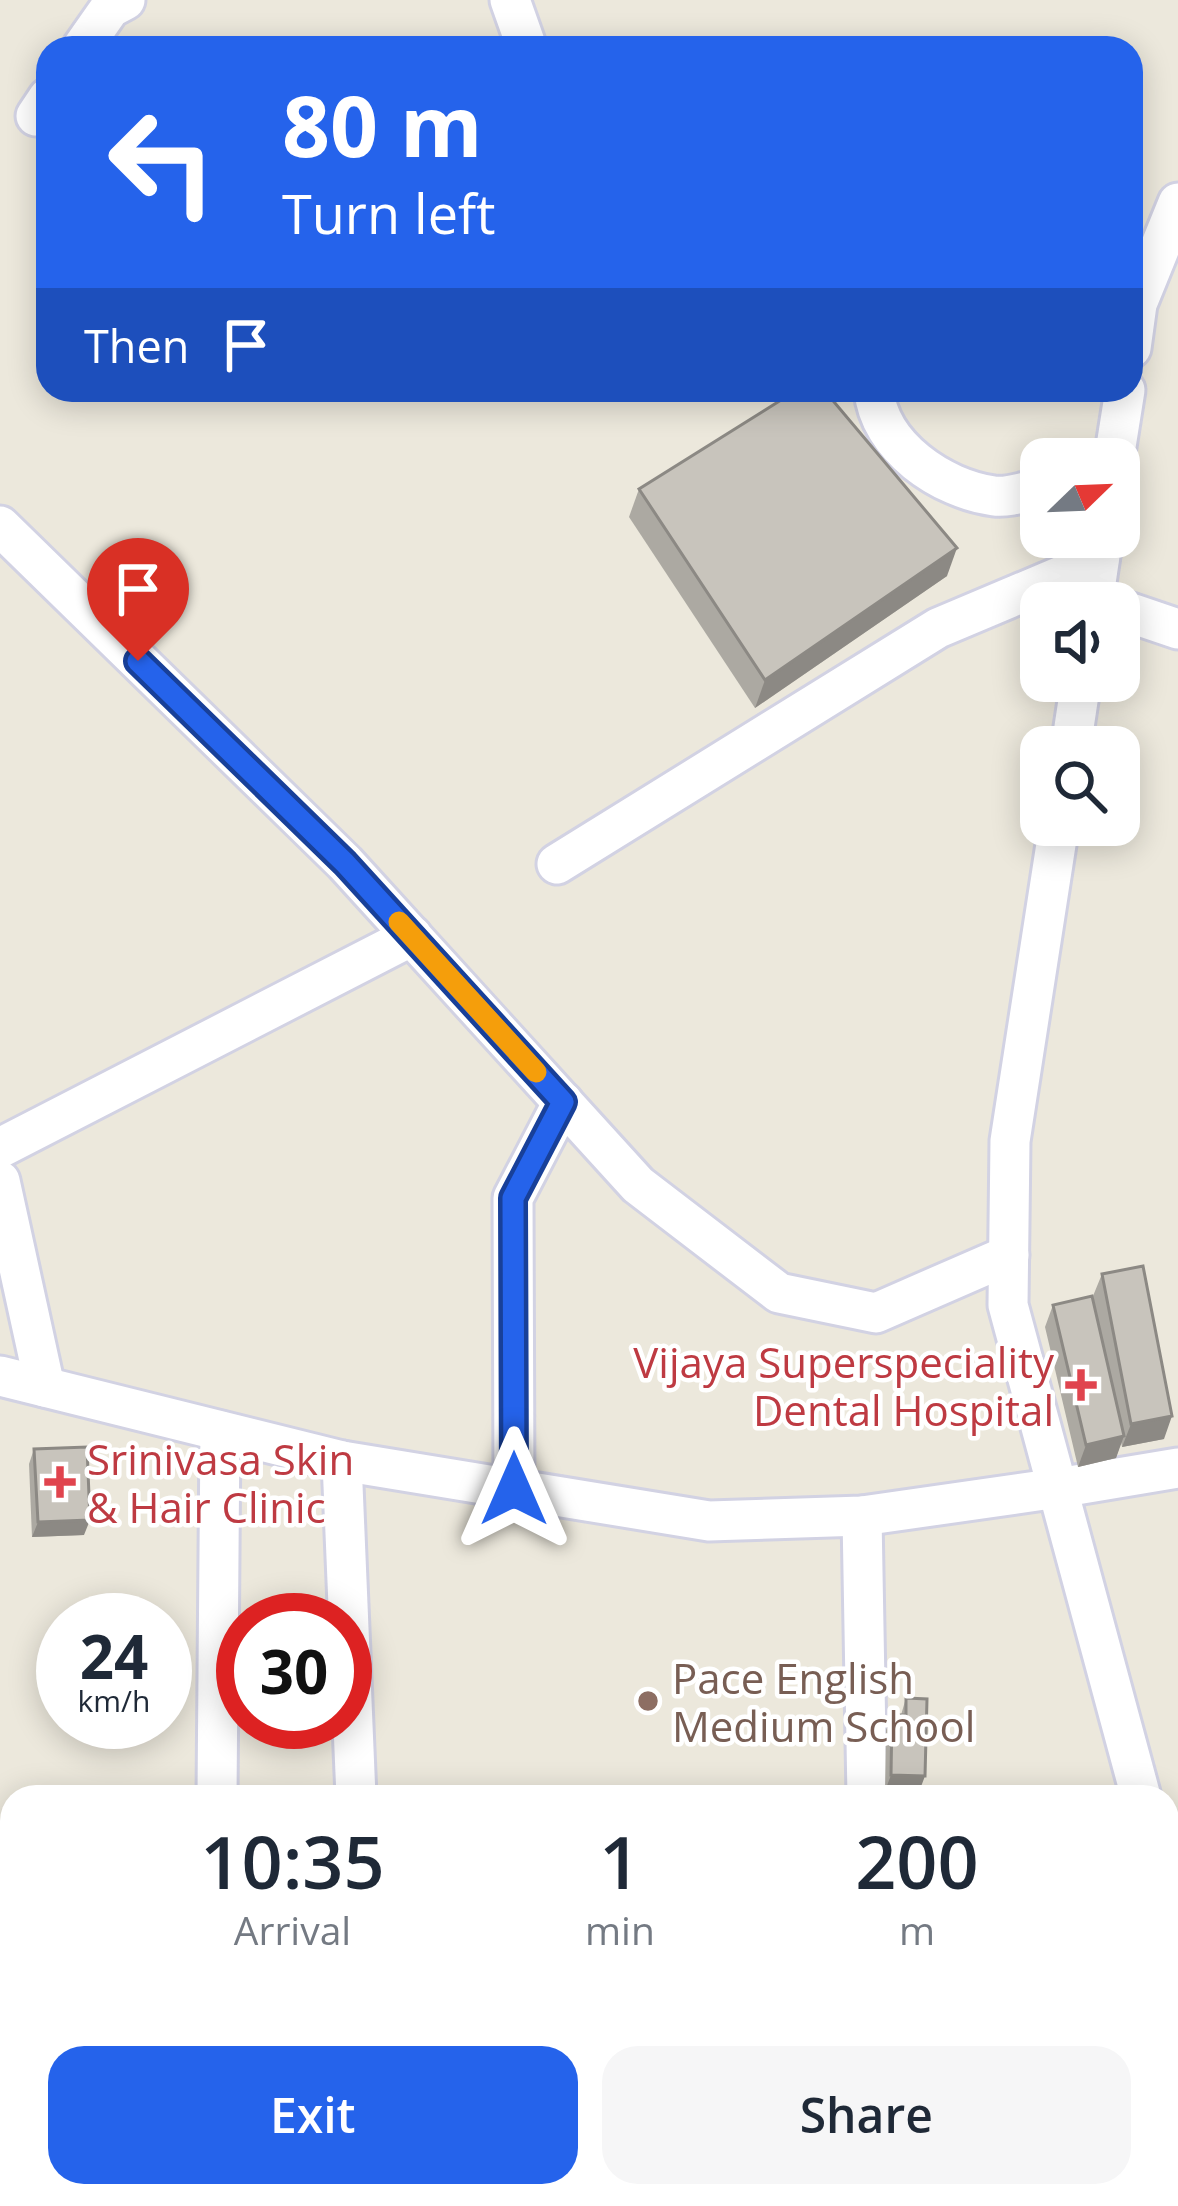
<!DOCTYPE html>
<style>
:root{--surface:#fff;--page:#f6f6f7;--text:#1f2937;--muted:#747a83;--accent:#2563eb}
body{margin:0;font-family:"Open Sans",sans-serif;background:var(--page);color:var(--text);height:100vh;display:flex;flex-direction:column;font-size:45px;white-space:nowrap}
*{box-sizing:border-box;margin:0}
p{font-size:39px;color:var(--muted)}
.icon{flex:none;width:66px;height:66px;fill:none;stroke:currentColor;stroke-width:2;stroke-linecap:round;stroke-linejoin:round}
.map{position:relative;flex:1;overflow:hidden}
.panel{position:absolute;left:0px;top:1785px;width:1179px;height:423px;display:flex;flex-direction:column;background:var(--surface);border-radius:36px 36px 0 0;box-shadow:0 6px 30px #0003}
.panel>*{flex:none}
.top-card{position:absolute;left:36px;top:36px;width:1107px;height:366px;border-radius:36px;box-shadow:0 6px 30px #0003;background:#2563eb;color:#fff;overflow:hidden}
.needle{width:78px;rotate:67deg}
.controls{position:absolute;left:1020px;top:438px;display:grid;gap:24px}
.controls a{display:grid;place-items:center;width:120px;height:120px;border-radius:24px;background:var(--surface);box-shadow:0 6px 30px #0003;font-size:60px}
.speed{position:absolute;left:36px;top:1593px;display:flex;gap:24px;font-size:60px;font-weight:700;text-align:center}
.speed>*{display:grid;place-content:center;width:156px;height:156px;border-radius:50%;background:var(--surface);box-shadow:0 6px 30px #0003;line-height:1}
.speed small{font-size:30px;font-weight:400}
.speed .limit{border:18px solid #d22;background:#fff;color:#111}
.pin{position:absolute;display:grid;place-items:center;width:102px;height:102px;color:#fff;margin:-123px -51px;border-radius:50% 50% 50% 0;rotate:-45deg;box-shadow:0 0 12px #0007}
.pin .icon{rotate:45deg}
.me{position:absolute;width:132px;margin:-66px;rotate:0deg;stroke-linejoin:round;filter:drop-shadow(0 0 9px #0008)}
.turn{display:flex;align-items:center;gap:42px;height:252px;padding:0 48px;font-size:54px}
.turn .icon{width:156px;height:156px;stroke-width:2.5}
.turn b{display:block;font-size:84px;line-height:102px}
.then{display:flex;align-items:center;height:114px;padding:0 48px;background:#0003;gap:24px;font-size:45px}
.eta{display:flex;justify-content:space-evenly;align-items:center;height:204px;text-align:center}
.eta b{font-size:72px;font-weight:600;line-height:84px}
.primary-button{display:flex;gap:24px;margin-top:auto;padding:24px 48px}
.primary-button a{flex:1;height:138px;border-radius:36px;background:var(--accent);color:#fff;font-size:48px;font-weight:600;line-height:138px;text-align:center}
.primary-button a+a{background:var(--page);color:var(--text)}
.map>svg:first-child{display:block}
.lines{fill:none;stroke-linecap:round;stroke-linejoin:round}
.minor-casing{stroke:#d2d2e3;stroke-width:45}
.minor{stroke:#fff;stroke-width:39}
.wall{fill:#aca9a2}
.shaded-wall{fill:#8c8984}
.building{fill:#c8c4bc;stroke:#8c8984;stroke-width:3}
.route-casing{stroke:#184099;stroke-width:30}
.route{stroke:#2563eb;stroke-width:21}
.slow{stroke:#f59e0b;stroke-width:21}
.health-dot{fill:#e0444e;stroke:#fff;stroke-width:4.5}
.education-dot{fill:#8d6e63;stroke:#fff;stroke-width:4.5}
.labels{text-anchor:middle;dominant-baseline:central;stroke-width:9;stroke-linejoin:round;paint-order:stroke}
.health-label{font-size:42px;fill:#be3a42;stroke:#fff;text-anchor:end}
.education-label{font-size:42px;fill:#785e54;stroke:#fff;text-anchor:start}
</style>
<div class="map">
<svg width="1178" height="2206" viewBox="0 0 1178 2206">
<rect width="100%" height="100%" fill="#ece8dc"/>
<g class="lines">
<g class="minor-casing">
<g id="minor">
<path d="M510,0L527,48"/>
<path d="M82,48L110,8L125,0"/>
<path d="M36,116L48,98"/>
<path d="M1131,348L1137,304L1178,203"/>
<path d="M874,390C879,447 942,489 994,496C1009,498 1027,491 1041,488"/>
<path d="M1114,459L1125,390"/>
<path d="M0,526L345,863L638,1185L779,1293L876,1313L1009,1255"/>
<path d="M1093,603L1102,542"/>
<path d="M1119,609L1178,629"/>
<path d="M1071,747L1081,681"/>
<path d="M1059,825L1010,1141L1008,1305L1141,1797"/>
<path d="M557,864L938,628L1099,560"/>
<path d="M0,1148L412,936"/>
<path d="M0,1181L45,1387"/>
<path d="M0,1376L342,1461L709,1521L862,1516L1058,1488L1178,1468"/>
<path d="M342,1461L356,1797"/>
<path d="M514,1489L513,1198L563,1102"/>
<path d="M862,1516L867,1797"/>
<path d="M217,1797L220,1431"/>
<path d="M1167,1895L1178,1936"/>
<path d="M0,2124L12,2121"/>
<path d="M1167,2167L1178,2172"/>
<path d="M611,2196L612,2206"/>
<path d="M896,2196L898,2206"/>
</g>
</g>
<use href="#minor" class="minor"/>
</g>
<g class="wall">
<path d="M639,489L947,576L755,708L629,517Z"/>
<path d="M1102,1274L1164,1439L1122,1447L1121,1442L1116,1458L1078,1467L1045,1327L1053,1305L1103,1347L1093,1296Z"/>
<path d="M34,1449L84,1535L32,1537L29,1464Z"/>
<path d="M906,1698L919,1792L885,1791L886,1730L892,1715H901Z"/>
</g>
<g class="shaded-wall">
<path d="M957,548L947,576L755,708L765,680Z"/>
<path d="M1172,1416L1164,1439L1122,1447L1131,1424Z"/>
<path d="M1124,1436L1116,1458L1078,1467L1086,1445Z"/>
<path d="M90,1520L84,1535L32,1537L38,1522Z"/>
<path d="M891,1775L925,1776L919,1792L885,1791Z"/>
<path d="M617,2196H825L821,2206H613Z"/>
</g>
<g class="building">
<path d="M797,390H824L957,548L765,680L639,489Z"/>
<path d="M1143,1266L1172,1416L1131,1424L1102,1274Z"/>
<path d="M1092,1296L1124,1436L1086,1445L1053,1305Z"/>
<path d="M87,1447L90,1520L38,1522L34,1449Z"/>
<path d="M906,1698L927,1699L925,1776L891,1775L892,1715H906Z"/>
</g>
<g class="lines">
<g class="route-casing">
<path id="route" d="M138,661L345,863L563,1102L513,1198L514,1489"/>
</g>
<use href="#route" class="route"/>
<path class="slow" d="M399,922L536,1072"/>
</g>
<g class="health-dot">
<path d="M1075 1367h12v12h12v12h-12v12h-12v-12h-12v-12h12z"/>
<path d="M54 1464h12v12h12v12h-12v12h-12v-12h-12v-12h12z"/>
</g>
<circle class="education-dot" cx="648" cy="1701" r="12"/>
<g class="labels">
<g class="health-label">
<text x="1054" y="1361">Vijaya Superspeciality<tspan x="1054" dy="48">Dental Hospital</tspan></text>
<text x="87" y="1458" text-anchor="start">Srinivasa Skin<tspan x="87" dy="48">&amp; Hair Clinic</tspan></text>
</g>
<g class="education-label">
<text x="672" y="1677">Pace English<tspan x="672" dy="48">Medium School</tspan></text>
</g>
</g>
</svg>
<div class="controls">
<a><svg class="needle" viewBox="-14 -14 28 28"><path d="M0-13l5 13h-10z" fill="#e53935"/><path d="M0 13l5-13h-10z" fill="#747a83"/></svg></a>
<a><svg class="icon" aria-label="sound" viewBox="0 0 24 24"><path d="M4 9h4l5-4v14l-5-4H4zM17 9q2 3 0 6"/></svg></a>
<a><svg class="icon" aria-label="search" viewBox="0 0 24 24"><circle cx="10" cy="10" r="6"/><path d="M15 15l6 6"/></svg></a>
</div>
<div class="speed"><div>24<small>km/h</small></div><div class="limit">30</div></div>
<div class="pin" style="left:138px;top:661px;background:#d93025"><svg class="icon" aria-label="arrive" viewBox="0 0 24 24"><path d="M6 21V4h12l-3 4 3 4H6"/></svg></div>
<svg class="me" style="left:514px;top:1489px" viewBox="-20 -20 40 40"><path d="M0-17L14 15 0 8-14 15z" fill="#2563eb" stroke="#fff" stroke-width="4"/></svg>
<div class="top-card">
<div class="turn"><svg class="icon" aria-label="left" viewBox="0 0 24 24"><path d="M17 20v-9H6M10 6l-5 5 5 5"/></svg><div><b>80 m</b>Turn left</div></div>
<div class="then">Then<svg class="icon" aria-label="arrive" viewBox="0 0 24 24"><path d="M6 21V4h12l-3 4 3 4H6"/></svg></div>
</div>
<section class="panel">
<div class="eta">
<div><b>10:35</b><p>Arrival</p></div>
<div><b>1</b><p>min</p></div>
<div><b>200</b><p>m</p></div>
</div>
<div class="primary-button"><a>Exit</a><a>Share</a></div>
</section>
</div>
